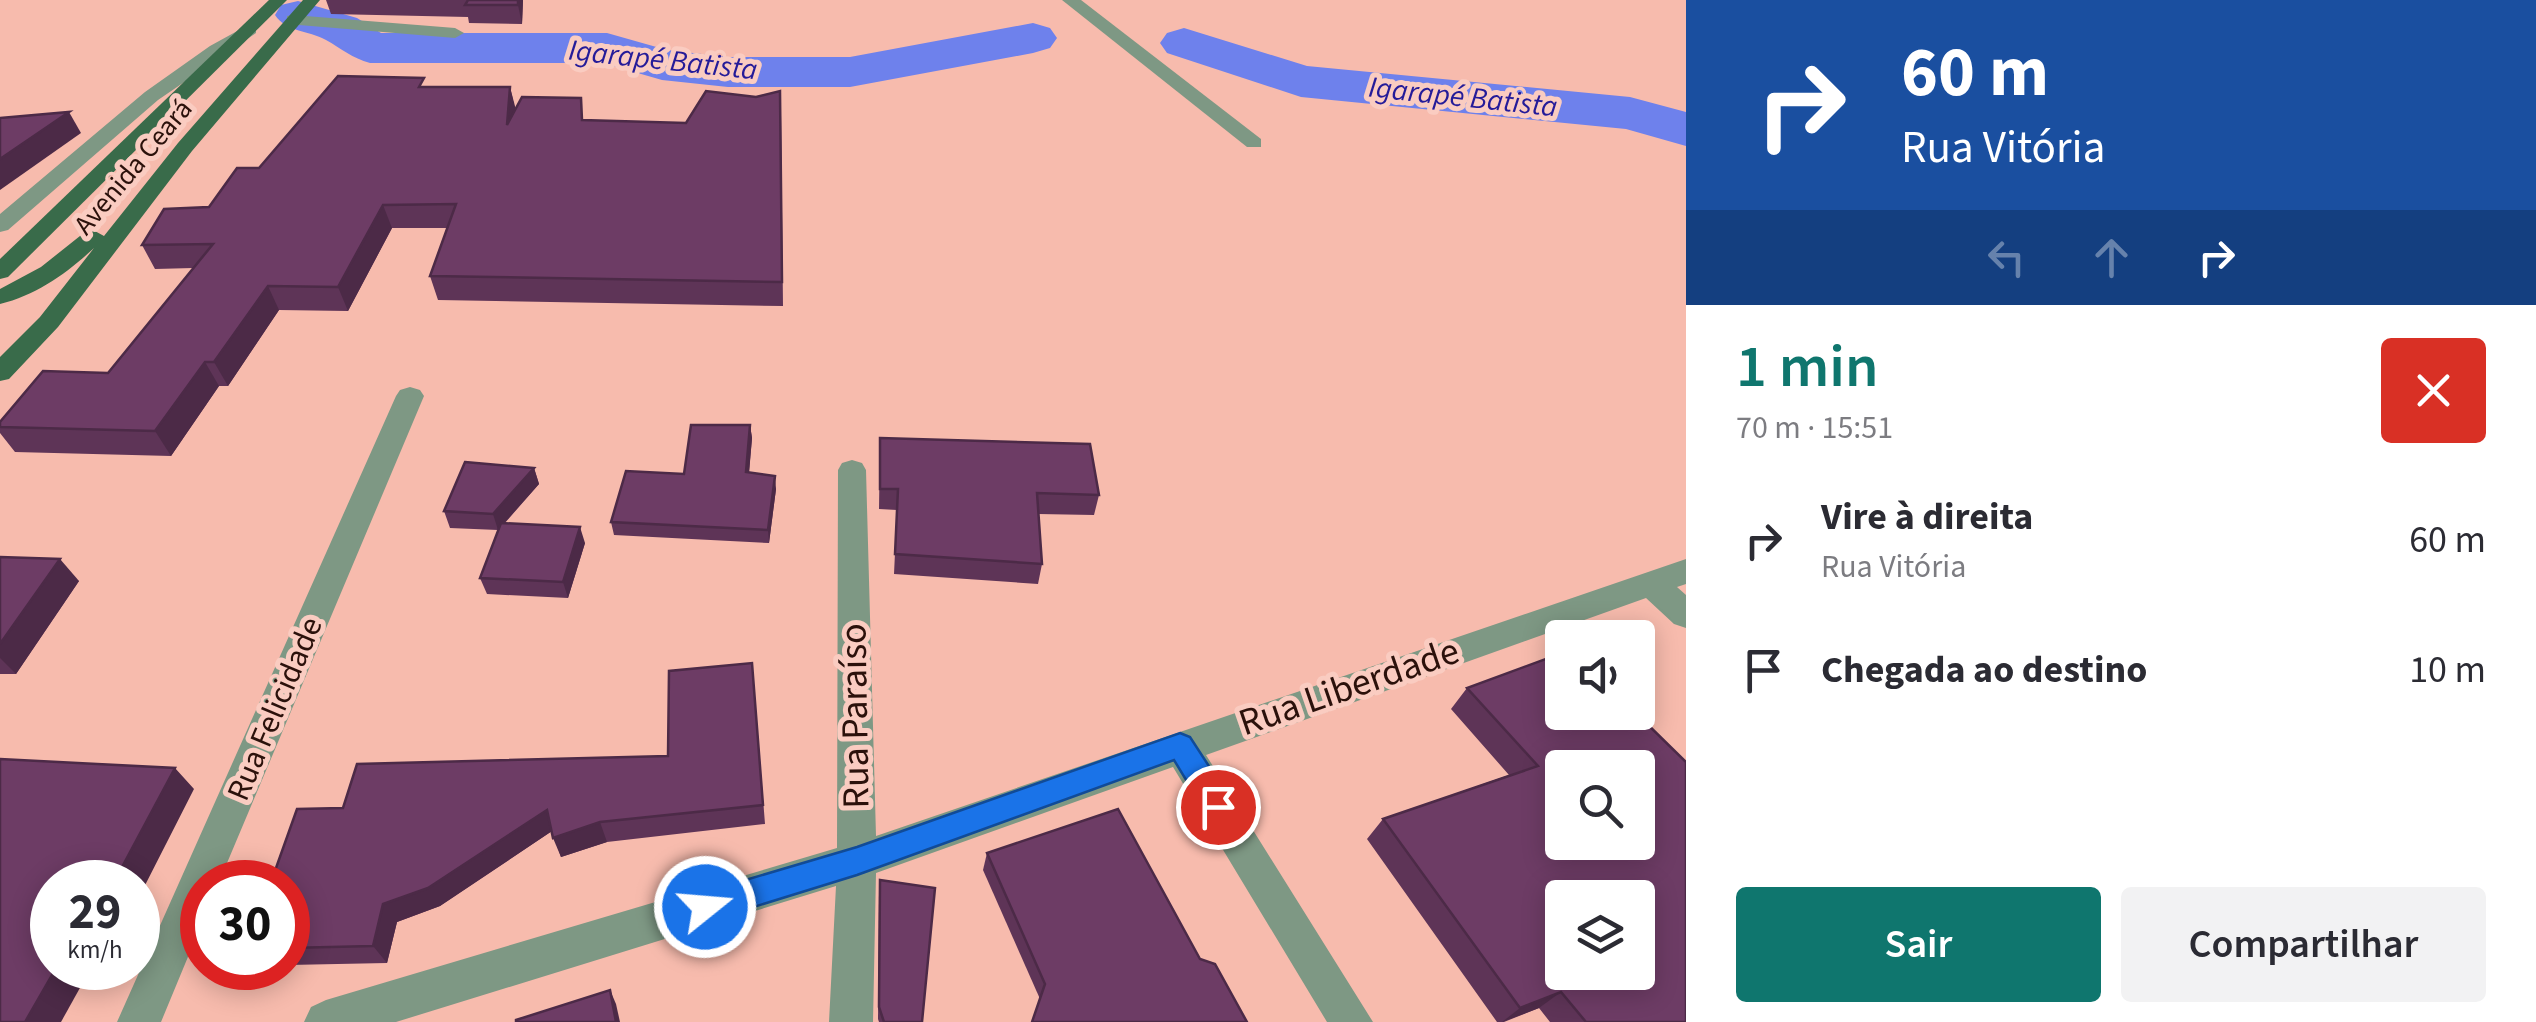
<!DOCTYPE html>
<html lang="pt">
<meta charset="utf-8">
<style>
:root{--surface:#fff;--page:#f2f2f3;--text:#2b2b33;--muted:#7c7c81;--accent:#0f766e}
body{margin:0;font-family:"Source Sans 3",sans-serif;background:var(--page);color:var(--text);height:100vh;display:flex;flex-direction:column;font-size:38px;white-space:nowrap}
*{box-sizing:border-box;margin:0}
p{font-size:32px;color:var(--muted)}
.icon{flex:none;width:55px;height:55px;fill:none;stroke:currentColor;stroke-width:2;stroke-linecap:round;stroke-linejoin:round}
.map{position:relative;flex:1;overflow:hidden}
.panel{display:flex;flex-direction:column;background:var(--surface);width:850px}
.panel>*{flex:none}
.banner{background:#1a4fa0;color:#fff;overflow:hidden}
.tools{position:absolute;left:1545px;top:620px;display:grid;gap:20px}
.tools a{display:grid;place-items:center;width:110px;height:110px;border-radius:10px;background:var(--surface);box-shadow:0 5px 25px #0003;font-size:50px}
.speed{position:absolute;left:30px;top:860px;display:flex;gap:20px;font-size:50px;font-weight:700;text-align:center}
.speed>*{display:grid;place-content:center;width:130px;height:130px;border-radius:50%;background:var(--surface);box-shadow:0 5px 25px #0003;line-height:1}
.speed small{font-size:25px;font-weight:400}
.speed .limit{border:15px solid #d22;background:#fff;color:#111}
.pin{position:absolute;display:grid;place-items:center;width:85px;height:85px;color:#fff;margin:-42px;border:5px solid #fff;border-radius:50%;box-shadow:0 2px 10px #0007}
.me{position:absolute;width:110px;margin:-55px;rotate:73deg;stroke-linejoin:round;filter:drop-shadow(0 0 8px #0008)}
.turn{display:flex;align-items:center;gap:35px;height:210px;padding:0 50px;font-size:45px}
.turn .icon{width:130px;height:130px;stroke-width:2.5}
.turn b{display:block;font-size:70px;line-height:85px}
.lanes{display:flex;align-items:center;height:95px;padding:0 50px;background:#0003;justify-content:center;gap:50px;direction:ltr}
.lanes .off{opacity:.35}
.round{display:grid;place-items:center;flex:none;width:105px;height:105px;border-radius:10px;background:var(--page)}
.headline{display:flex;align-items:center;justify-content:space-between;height:170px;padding:0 50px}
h1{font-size:60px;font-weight:600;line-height:75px;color:var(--accent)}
.cta{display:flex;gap:20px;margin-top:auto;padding:20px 50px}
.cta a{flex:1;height:115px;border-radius:10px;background:var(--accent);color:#fff;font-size:40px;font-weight:600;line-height:115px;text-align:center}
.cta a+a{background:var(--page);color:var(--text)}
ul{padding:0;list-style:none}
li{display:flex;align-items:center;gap:30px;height:130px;padding:0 50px}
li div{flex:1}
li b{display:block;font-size:38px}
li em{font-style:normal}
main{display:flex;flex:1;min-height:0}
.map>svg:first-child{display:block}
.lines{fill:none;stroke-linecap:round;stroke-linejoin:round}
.river{fill:#6e81ec;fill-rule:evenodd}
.minor{fill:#7e9884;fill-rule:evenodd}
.major{fill:#396b4a;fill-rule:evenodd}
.wall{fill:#5e3457}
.shaded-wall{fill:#4c2a47}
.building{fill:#6d3c65;stroke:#4c2a47;stroke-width:2.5;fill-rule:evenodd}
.route{fill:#1a73e8;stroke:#114b97;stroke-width:2.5}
.labels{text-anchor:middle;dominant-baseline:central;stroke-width:10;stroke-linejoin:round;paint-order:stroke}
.far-street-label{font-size:28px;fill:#2b110b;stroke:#faccc1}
.far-water-label{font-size:30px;font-style:italic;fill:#241b99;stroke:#faccc1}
.street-label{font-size:32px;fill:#2b110b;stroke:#faccc1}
.near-street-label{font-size:38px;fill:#2b110b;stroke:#faccc1}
</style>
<main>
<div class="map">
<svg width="1686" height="1022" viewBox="0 0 1686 1022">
<rect width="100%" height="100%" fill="#f7bbad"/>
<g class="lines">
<g class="river">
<path d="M298,1L357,18L381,33H607L667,50L728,57H850L1033,23L1050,28L1057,38L1050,48L1033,53L850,87H728L662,80L603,63H370C352,58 342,49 326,40C308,30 286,32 275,15L281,5Z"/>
<path d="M1184,28L1307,66L1630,97L1686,112V146L1626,129L1301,97L1167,53L1160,43L1167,33Z"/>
</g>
<g class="minor">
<path d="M1062,0H1081L1261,139V147H1247Z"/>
<path d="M293,15L455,28L464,33L455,38L287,24V16Z"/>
<path d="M250,24L256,25V33L158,100L8,230L0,232V214L145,92L210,46Z"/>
<path d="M410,387L420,390L424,396L219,882H202V923L161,1022H117L396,396L400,390Z"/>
<path d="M852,460L862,463L866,470L876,836L1686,559V584L1677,587L1686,595V628L1674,624L1646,598L1206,755L1373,1022H1327L1173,767L876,873L873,1022H829L836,886L396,1022H304L311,1007L326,1000L837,848L838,470L842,463Z"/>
</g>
<g class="major">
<path d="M269,0H287L8,277L0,279V259Z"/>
<path d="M303,0H320L192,151L58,327L9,379L0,381V357L40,317L94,248C67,273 37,295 0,304V289L41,267L85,232L93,230L104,236L178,143Z"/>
</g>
</g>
<g class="wall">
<path d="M326,0H523L522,24L469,23L468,17L331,14Z"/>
<path d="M427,87H510L515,109L585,121L686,123L781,114L783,306L438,300L430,276L447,228H392L348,311L279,310L228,386H219L171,456L15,452L0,433V422L108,373L193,268L155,269L142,245L209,207L259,168Z"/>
<path d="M750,425L752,438L749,472L776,489L769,543L614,535L611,522L684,474Z"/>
<path d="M880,438L1099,495L1094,515L1038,514L1042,564L1038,584L894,574L897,510L879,509Z"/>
<path d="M534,468L539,484L504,524L585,543L568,598L487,594L480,578L498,530L450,528L444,511Z"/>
<path d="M0,557L79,581L16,674H0Z"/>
<path d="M1562,653L1686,1022H1550L1539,1008L1504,1022H1497L1367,839L1383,819L1509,775L1451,709L1467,688Z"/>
<path d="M754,684L765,824L607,842L561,857L552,831L440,906L397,922L387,963L288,965V882L343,808L668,756Z"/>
<path d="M1118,809L1040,999L983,870L987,853Z"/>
<path d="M879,893L922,1022H879L878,1019Z"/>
</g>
<g class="shaded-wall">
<path d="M518,0H523L522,24L518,5Z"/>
<path d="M510,87L516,110L507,125Z"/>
<path d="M69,112L81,133L0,190V159Z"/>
<path d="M383,205L392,228L348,311L338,287Z"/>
<path d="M268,286L279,310L228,386L214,362Z"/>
<path d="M205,362L219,386L171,456L155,431Z"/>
<path d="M750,425L752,438L748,485L746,472Z"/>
<path d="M534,468L539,484L498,530L493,514Z"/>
<path d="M775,476L776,489L769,543L768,530Z"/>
<path d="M580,527L585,543L568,598L563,582Z"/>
<path d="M60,559L79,581L16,674L0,658V644Z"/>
<path d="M175,768L194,789L138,899V882H114Z"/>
<path d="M547,810L555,829L440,906L397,922L387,963L373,946L383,904Z"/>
<path d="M600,822L607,842L561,857L553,838Z"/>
<path d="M56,968H91L61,1022H25Z"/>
<path d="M610,990L616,1004L620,1022H616Z"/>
<path d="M1561,992L1539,1008L1502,1022L1520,1008Z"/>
</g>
<g class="building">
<path d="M468,0H518V5H465Z"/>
<path d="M338,76L424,78L419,87H510L507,125L522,97L581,98L582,120L686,123L706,91L756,97L780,91L782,282L430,276L456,204L383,205L338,287L268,286L214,362H205L155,431L0,427V422L43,371L108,373L213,244L142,245L164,209L209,207L237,168H259Z"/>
<path d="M69,112L0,159V118Z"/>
<path d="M691,425H750L746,472L775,476L768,530L611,522L626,471L684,474Z"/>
<path d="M880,438L1090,444L1099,495L1037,493L1042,564L895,554L898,489H880Z"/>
<path d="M465,462L534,468L493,514L444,511Z"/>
<path d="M501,523L580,527L563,582L480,578Z"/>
<path d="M0,557L60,559L0,644Z"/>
<path d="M1562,653V712H1635L1686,762V1022H1586L1561,992L1520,1008L1383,819L1538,766L1467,688ZM1562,768H1638V842H1562ZM1562,898H1638V972H1562Z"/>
<path d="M752,663L763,805L600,822L553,838L547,810L428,888L383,904L373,946L288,948V882H271L297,809L343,808L357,764L668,756L669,671Z"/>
<path d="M0,759L175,768L114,882H52V968H56L25,1022H0Z"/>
<path d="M1118,809L1200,959L1215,964L1247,1022H1032L1045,984L987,853Z"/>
<path d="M880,880L935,888L922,1022H884L879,1007Z"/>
<path d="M610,990L616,1022H516V1020Z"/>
</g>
<path class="route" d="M1180,733L1190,737L1229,797L1233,807L1229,816L1218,820L1208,816L1174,760L857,875L705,922L694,918L690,907L694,897L705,892L857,847Z"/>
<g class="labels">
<g class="far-street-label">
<text transform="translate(133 167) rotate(-50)">Avenida Ceará</text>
</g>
<g class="far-water-label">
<text transform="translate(663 60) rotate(6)">Igarapé Batista</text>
<text transform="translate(1463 97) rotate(6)">Igarapé Batista</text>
</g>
<g class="street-label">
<text transform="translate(275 709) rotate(-67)">Rua Felicidade</text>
</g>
<g class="near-street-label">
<text transform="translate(1349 687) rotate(-19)">Rua Liberdade</text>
<text transform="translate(855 716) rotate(-91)">Rua Paraíso</text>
</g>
</g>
</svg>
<div class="tools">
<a><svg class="icon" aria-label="sound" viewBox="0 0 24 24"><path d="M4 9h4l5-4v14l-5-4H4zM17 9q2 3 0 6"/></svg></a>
<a><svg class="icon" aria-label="search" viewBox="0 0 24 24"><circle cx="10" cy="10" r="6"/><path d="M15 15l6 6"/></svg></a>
<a><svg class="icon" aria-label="layers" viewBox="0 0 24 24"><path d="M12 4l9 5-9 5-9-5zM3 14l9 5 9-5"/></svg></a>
</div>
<div class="speed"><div>29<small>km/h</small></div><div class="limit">30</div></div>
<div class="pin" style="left:1218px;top:807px;background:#d93025"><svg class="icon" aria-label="arrive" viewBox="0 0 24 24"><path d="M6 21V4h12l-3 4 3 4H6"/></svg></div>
<svg class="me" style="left:705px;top:907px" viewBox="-20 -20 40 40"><circle r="17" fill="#1a73e8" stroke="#fff" stroke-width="3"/><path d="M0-11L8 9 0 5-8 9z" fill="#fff"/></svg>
</div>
<section class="panel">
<div class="banner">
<div class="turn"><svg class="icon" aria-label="right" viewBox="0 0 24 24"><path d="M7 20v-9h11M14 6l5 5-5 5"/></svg><div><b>60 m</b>Rua Vitória</div></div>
<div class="lanes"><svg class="icon off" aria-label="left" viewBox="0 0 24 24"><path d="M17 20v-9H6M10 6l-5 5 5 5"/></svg><svg class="icon off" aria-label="ahead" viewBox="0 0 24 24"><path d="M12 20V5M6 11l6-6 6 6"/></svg><svg class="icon" aria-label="right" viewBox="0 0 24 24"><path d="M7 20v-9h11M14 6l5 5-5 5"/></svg></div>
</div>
<div class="headline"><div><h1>1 min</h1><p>70 m · 15:51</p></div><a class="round" style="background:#d93025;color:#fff"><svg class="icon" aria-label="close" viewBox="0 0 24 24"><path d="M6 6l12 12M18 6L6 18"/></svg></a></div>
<ul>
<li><svg class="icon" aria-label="right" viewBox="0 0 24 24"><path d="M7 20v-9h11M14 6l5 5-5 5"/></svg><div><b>Vire à direita</b><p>Rua Vitória</p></div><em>60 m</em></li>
<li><svg class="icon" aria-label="arrive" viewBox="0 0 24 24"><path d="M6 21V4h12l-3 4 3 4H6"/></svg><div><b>Chegada ao destino</b></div><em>10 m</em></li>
</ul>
<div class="cta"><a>Sair</a><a>Compartilhar</a></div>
</section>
</main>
